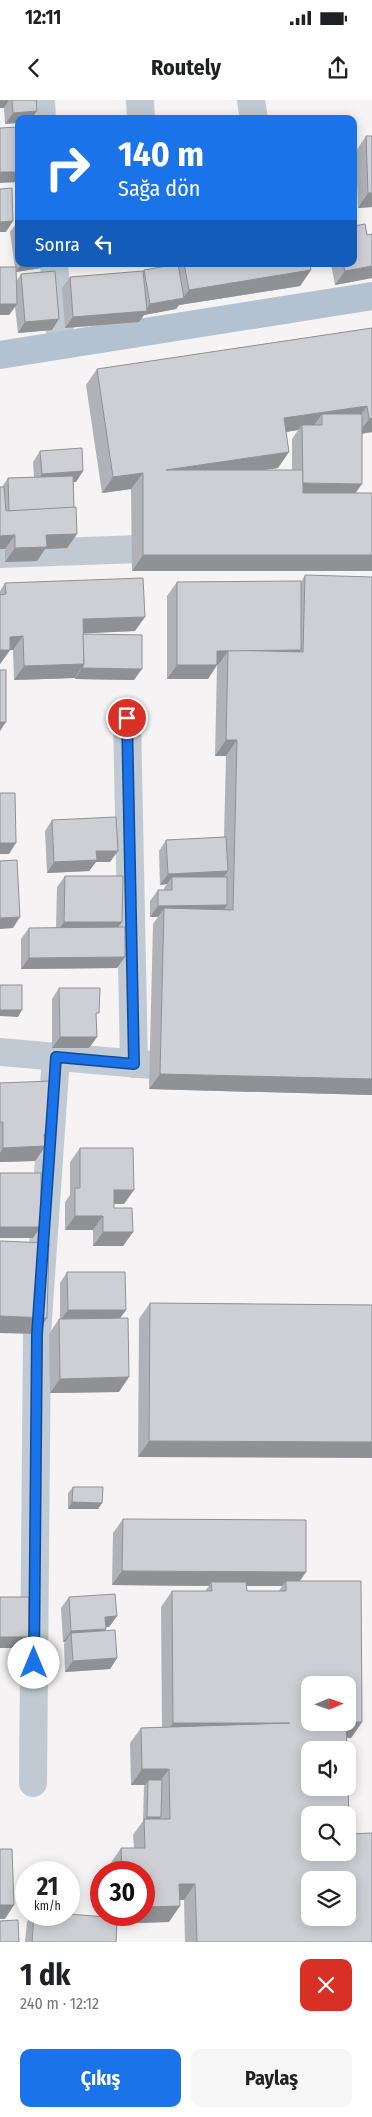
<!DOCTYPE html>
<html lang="tr">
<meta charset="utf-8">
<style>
:root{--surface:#fff;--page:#f6f6f6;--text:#202124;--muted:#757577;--accent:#1a73e8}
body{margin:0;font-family:"Fira Sans Condensed",sans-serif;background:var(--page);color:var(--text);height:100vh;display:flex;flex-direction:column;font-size:19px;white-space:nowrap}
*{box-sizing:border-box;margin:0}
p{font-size:16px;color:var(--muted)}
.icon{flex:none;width:28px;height:28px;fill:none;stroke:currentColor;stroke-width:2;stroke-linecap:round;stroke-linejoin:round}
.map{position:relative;height:1842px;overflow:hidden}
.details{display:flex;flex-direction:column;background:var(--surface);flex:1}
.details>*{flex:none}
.hud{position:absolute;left:15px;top:15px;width:342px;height:152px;border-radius:10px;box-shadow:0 2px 12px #0003;background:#1a73e8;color:#fff;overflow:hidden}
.needle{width:32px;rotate:88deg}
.controls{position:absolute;left:301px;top:1576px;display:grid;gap:10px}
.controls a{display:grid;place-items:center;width:55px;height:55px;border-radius:10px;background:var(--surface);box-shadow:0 2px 12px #0003;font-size:25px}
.speed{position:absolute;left:15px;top:1761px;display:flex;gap:10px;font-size:25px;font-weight:700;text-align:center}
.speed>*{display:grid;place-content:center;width:65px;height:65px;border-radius:50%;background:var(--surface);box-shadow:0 2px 12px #0003;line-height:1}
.speed small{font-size:12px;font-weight:400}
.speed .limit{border:8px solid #d22;background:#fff;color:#111}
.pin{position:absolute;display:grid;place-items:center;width:42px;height:42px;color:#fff;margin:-21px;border:2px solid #fff;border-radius:50%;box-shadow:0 1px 5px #0007}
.me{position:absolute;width:55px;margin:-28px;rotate:0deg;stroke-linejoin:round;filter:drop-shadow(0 0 4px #0008)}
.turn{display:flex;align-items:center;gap:18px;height:105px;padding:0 20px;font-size:22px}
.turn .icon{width:65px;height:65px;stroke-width:2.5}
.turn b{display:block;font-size:35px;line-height:42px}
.then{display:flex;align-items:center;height:48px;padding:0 20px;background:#0003;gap:10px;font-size:19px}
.round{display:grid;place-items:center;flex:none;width:52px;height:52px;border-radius:10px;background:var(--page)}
.head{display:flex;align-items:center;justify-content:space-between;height:85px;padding:0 20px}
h1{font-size:30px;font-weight:700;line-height:38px}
.primary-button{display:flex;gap:10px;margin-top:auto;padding:10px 20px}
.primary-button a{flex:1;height:58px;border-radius:10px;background:var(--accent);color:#fff;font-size:20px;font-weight:700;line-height:58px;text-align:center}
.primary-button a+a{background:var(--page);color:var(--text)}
.status{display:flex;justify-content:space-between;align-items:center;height:35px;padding:0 25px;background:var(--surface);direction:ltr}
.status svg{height:14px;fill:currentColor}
header{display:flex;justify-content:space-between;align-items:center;height:65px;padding:0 20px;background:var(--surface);font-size:22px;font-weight:700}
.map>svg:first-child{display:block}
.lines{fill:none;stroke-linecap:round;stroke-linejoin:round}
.minor{stroke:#c1cad2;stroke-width:28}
.major{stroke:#b3c2d1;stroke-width:28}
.wall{fill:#b0b2b7;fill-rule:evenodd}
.shaded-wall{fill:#909195}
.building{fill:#cdcfd5;stroke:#909195;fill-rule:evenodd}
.route-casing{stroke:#114b97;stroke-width:12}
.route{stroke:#1a73e8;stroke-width:9}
</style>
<div class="status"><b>12:11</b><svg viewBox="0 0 49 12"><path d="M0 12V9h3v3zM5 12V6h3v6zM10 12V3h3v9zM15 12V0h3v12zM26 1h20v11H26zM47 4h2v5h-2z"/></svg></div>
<header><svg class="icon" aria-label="back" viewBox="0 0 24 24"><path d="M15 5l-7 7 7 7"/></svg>Routely<svg class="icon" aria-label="share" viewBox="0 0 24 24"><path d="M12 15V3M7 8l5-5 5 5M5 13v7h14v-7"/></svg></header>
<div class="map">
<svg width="372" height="1842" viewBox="0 0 372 1842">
<rect width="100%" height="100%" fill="#f5f3f3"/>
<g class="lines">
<g class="minor">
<path d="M41,0L42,19"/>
<path d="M140,0L141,19"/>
<path d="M251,0L254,19"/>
<path d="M54,164L61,244"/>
<path d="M0,454L168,448"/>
<path d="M127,618L134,964"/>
<path d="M0,952L187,968"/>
<path d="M33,1683L37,1234L56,957"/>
</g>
<path class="major" d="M0,255L372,196"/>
</g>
<g class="wall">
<path d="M0,0H36L5,24L4,8Z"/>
<path d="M366,36H372V107L358,108L356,51Z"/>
<path d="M18,121H19V164H43L41,168L16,172L17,180L21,174L52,230L18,233L15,207L9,215L15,167L10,132Z"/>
<path d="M365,124L367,135L372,134V178L335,185L331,164H354V126Z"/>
<path d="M171,164H310L311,170L300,186L179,205L176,209L144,215L139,222L65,228L62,188L70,177L143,171L144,170L171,165Z"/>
<path d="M372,228V332L362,334L132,471L131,389L102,393L86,285L97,269ZM298,330L292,339V370H261L278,368L286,332Z"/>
<path d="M40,351L83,371L76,382H73L74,408L77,434L67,448L45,449L37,461L5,462V449H0V387H2L8,378L34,377L33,362Z"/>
<path d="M305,475L372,995L149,989L153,824L158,817H150V801L158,790H164V788L167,784L160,785L159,751L166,740L224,737L226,656H215L217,566L218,565H217L208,579H167V496L177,482H301Z"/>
<path d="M5,483L135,531L83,533V534L134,580L75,579V578L14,580L13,550H10L0,564V491Z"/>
<path d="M52,720L110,762H96L89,771L47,773L45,731Z"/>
<path d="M65,776L122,822L118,827L117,868L21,869V839L29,828H56L57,787Z"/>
<path d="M59,888L96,917L97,937L89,948H52V899Z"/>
<path d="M0,983L54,1034L35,1061L0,1062Z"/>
<path d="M80,1048L124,1104H114V1108L133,1132L123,1146H93V1130H65V1102L70,1095V1062Z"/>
<path d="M67,1172L126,1210L120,1218L119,1292L50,1293L49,1234L59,1219H60V1183Z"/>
<path d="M150,1203L372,1205L138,1357L139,1219Z"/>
<path d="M73,1387L102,1403L98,1409H68V1393Z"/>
<path d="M123,1419L306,1472L300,1481L362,1622L351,1638H346L349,1734L372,1842H185L184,1800H180L169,1822L117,1823L116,1842H25L27,1822L32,1815H69L111,1818V1815H144V1772H110V1764L121,1748H134L133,1735L143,1721L144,1686L145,1685H131L130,1643L141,1628L162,1627L161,1507L172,1491H205L209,1486L112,1485L113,1433ZM247,1486H282L279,1491H247Z"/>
<path d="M69,1497L117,1516L109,1527H105L104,1531L117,1558L110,1569L65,1572L64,1544L65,1542H63L61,1508Z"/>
</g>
<g class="shaded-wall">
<path d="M0,0H9L4,8H0Z"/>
<path d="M37,11L31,19H19V23L5,24L13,13Z"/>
<path d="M0,72H19V82L0,83Z"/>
<path d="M368,93H372V107L358,108Z"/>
<path d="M13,121L6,132H0V122Z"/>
<path d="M21,164H43L41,168L16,172Z"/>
<path d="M372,166V178L335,185L345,171Z"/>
<path d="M311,170L300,186L179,205L176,209L144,215L139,222L65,228L73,217L145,211L150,204L182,199L189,190Z"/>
<path d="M0,204H17L9,215H0Z"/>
<path d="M59,219L52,230L18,233L25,222Z"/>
<path d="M367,306L356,322L322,325V314L312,328L302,325L298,330L273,334L284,318Z"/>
<path d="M372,318V332L358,334L369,319Z"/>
<path d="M289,352L278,368L155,386L166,370Z"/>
<path d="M83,371L76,382L35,385L42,374Z"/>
<path d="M143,373L131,389L102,393L113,377Z"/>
<path d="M302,383L362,384L352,398H292Z"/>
<path d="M77,434L67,448L45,449L37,461L5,462L15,448L46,435Z"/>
<path d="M15,435L5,449H0V436Z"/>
<path d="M143,455H372V471H132Z"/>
<path d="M145,517L135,531L73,534L83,519Z"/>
<path d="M23,536L13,550H10L0,564V550L10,537Z"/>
<path d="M301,550L291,564L228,551Z"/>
<path d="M217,551H228L218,565H207Z"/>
<path d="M84,564L75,578L14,580L24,566Z"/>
<path d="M177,565H217L208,579H167Z"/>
<path d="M82,568L142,569L134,580L75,579Z"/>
<path d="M0,622H6L0,631Z"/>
<path d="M226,640H237L226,656H215Z"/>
<path d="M0,743H16L9,754H0Z"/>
<path d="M96,751H118L110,762H96L89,771L47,773L54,762Z"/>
<path d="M228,771L220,782L172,777L167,784L160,785L168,774Z"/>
<path d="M227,805L220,816L164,808L158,817H150L158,806Z"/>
<path d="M20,817L13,828L0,829V818Z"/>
<path d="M64,822H122L114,833H56Z"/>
<path d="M125,857L117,868L21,869L29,858Z"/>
<path d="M0,910H22L18,917L0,916Z"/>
<path d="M60,937H97L89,948H52Z"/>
<path d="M160,974L372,979V995L149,989Z"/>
<path d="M44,1034H54L35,1061L0,1062V1053L3,1048Z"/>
<path d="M114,1090H134L124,1104H104Z"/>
<path d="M75,1116H103L93,1130H65Z"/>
<path d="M0,1127H41L33,1138H0Z"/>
<path d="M103,1132H133L123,1146H93Z"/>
<path d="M68,1210H126L118,1221H60Z"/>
<path d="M0,1216L47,1218L36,1234L0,1233Z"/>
<path d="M129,1277L119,1292L50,1293L60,1279Z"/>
<path d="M149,1341L372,1342V1358L138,1357Z"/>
<path d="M72,1402L102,1403L98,1409H68Z"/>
<path d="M122,1471L306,1472L296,1486L286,1481L282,1486H212L211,1482L209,1486L112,1485Z"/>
<path d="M117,1516L109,1527L97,1528L105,1517Z"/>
<path d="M106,1529L98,1540L71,1533L65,1542H63L71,1531Z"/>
<path d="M0,1537H29L21,1548H0Z"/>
<path d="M117,1558L110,1569L65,1572L73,1561Z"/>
<path d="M345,1622H362L351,1638H335Z"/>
<path d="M173,1623H290L162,1639Z"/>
<path d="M142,1669H169L158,1684L148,1680L145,1685H131Z"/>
<path d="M147,1717H161L157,1723L144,1721Z"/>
<path d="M179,1784H195L184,1800H168Z"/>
<path d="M0,1805H14L5,1819H0Z"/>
<path d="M180,1806L169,1822L111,1824L117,1815H144V1807Z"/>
</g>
<g class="building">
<path d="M12,0H36L37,11L13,13Z"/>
<path d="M19,27V72H0V28Z"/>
<path d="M366,36H372V93H368Z"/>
<path d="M12,88L13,121L0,122V89Z"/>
<path d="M365,124L367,135L372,134V166L345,171L343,164H354V126Z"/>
<path d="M178,164L184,198L150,204L144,170Z"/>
<path d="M184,164H310L311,170L189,190Z"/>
<path d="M0,167H16L17,204H0Z"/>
<path d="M55,171L59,219L25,222L21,174Z"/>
<path d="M143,171L147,211L73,217L70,177Z"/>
<path d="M372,228V318L369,319L367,306L284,318L289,352L166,370H303V393H372V455H143V373L113,377L97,269Z"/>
<path d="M322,314H362V384L303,383L302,325H322Z"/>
<path d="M82,348L83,371L42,374L40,351Z"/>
<path d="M73,376L74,408L9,411L8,378Z"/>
<path d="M0,387H4L6,411L76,407L77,434L46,435L47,447L15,448V435L0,436Z"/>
<path d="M305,475L372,477V979L160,974L164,808L233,810L237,640H226L228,550L303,552Z"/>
<path d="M143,478L145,517L83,519L84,564L24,566L23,536L10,537V550H0V495L6,494L5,483Z"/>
<path d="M301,481V550L217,551V565H177V482Z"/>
<path d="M83,534L142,535V569L82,568L84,564Z"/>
<rect x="0" y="570" width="6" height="52"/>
<path d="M0,693H15L16,743H0Z"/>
<path d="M116,717L118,751H96L97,760L54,762L52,720Z"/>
<path d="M226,737L228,771L168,774L166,740Z"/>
<path d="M17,760L20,817L0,818V761Z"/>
<path d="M65,776H123L122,822H64Z"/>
<path d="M172,777H227V805L158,806V790H172Z"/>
<path d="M125,827V857L29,858V828Z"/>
<rect x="0" y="885" width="22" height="25"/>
<path d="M59,888H100L99,913H96L97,937H60Z"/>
<path d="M52,981L54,1034H44L45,1046L3,1048V1022H0V983Z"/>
<path d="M80,1048H133L134,1090H114V1108H132L133,1132H103V1116H75V1088H80Z"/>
<rect x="0" y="1073" width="41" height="54"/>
<path d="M0,1141L49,1143L47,1218L0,1216Z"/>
<path d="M67,1172H125L126,1210H68Z"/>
<path d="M150,1203L372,1205V1342L149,1341Z"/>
<path d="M128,1218L129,1277L60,1279L59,1219Z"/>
<path d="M73,1387H103L102,1403L72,1402Z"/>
<path d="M123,1419L306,1420V1472L122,1471Z"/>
<path d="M286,1481H361L362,1622H348V1585H310V1622H346L347,1650H310V1688H348V1673L349,1734L372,1733V1842H197L195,1784H179L180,1806L144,1807V1772H122L121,1748H145L144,1719H170L169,1669H142L141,1628L290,1623H173L172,1491H212L211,1482H246L247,1491H286ZM310,1715H348V1752H310ZM310,1780H348V1818H310Z"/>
<path d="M115,1494L117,1516L105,1517L106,1529L71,1531L69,1497Z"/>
<rect x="0" y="1497" width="29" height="40"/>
<path d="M115,1530L117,1558L73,1561L71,1533Z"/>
<path d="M148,1680H162L161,1717H147Z"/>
<path d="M0,1749H12L14,1805H0Z"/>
<path d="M69,1814L117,1818L116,1842H32L34,1815H69Z"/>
<path d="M18,1820L19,1842H0V1821Z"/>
</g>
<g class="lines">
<g class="route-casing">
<path id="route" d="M34,1563L37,1234L56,957L134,964L127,618"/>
</g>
<use href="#route" class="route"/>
</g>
</svg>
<div class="controls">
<a><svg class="needle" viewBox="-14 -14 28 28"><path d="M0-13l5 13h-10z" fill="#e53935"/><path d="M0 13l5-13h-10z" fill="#757577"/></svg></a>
<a><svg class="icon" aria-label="sound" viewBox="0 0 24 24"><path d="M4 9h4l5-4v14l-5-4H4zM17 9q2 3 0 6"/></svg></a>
<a><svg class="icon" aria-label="search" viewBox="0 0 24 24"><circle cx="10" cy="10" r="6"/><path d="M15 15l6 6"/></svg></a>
<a><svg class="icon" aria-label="layers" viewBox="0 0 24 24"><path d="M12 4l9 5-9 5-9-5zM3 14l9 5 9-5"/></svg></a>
</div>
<div class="speed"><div>21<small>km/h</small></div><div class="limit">30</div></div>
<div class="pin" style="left:127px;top:618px;background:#d93025"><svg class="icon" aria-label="arrive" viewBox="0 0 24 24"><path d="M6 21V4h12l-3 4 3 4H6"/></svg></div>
<svg class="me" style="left:34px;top:1563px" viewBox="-20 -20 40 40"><circle r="19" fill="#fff"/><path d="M0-13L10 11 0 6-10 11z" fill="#1a73e8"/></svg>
<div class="hud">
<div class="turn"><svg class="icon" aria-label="right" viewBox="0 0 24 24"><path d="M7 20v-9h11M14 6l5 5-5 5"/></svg><div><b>140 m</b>Sağa dön</div></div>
<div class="then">Sonra<svg class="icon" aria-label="left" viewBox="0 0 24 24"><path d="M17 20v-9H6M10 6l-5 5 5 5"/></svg></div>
</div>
</div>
<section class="details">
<div class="head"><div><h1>1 dk</h1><p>240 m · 12:12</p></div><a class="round" style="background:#d93025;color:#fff"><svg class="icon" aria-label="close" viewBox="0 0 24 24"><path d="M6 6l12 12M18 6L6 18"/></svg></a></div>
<div class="primary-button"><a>Çıkış</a><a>Paylaş</a></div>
</section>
